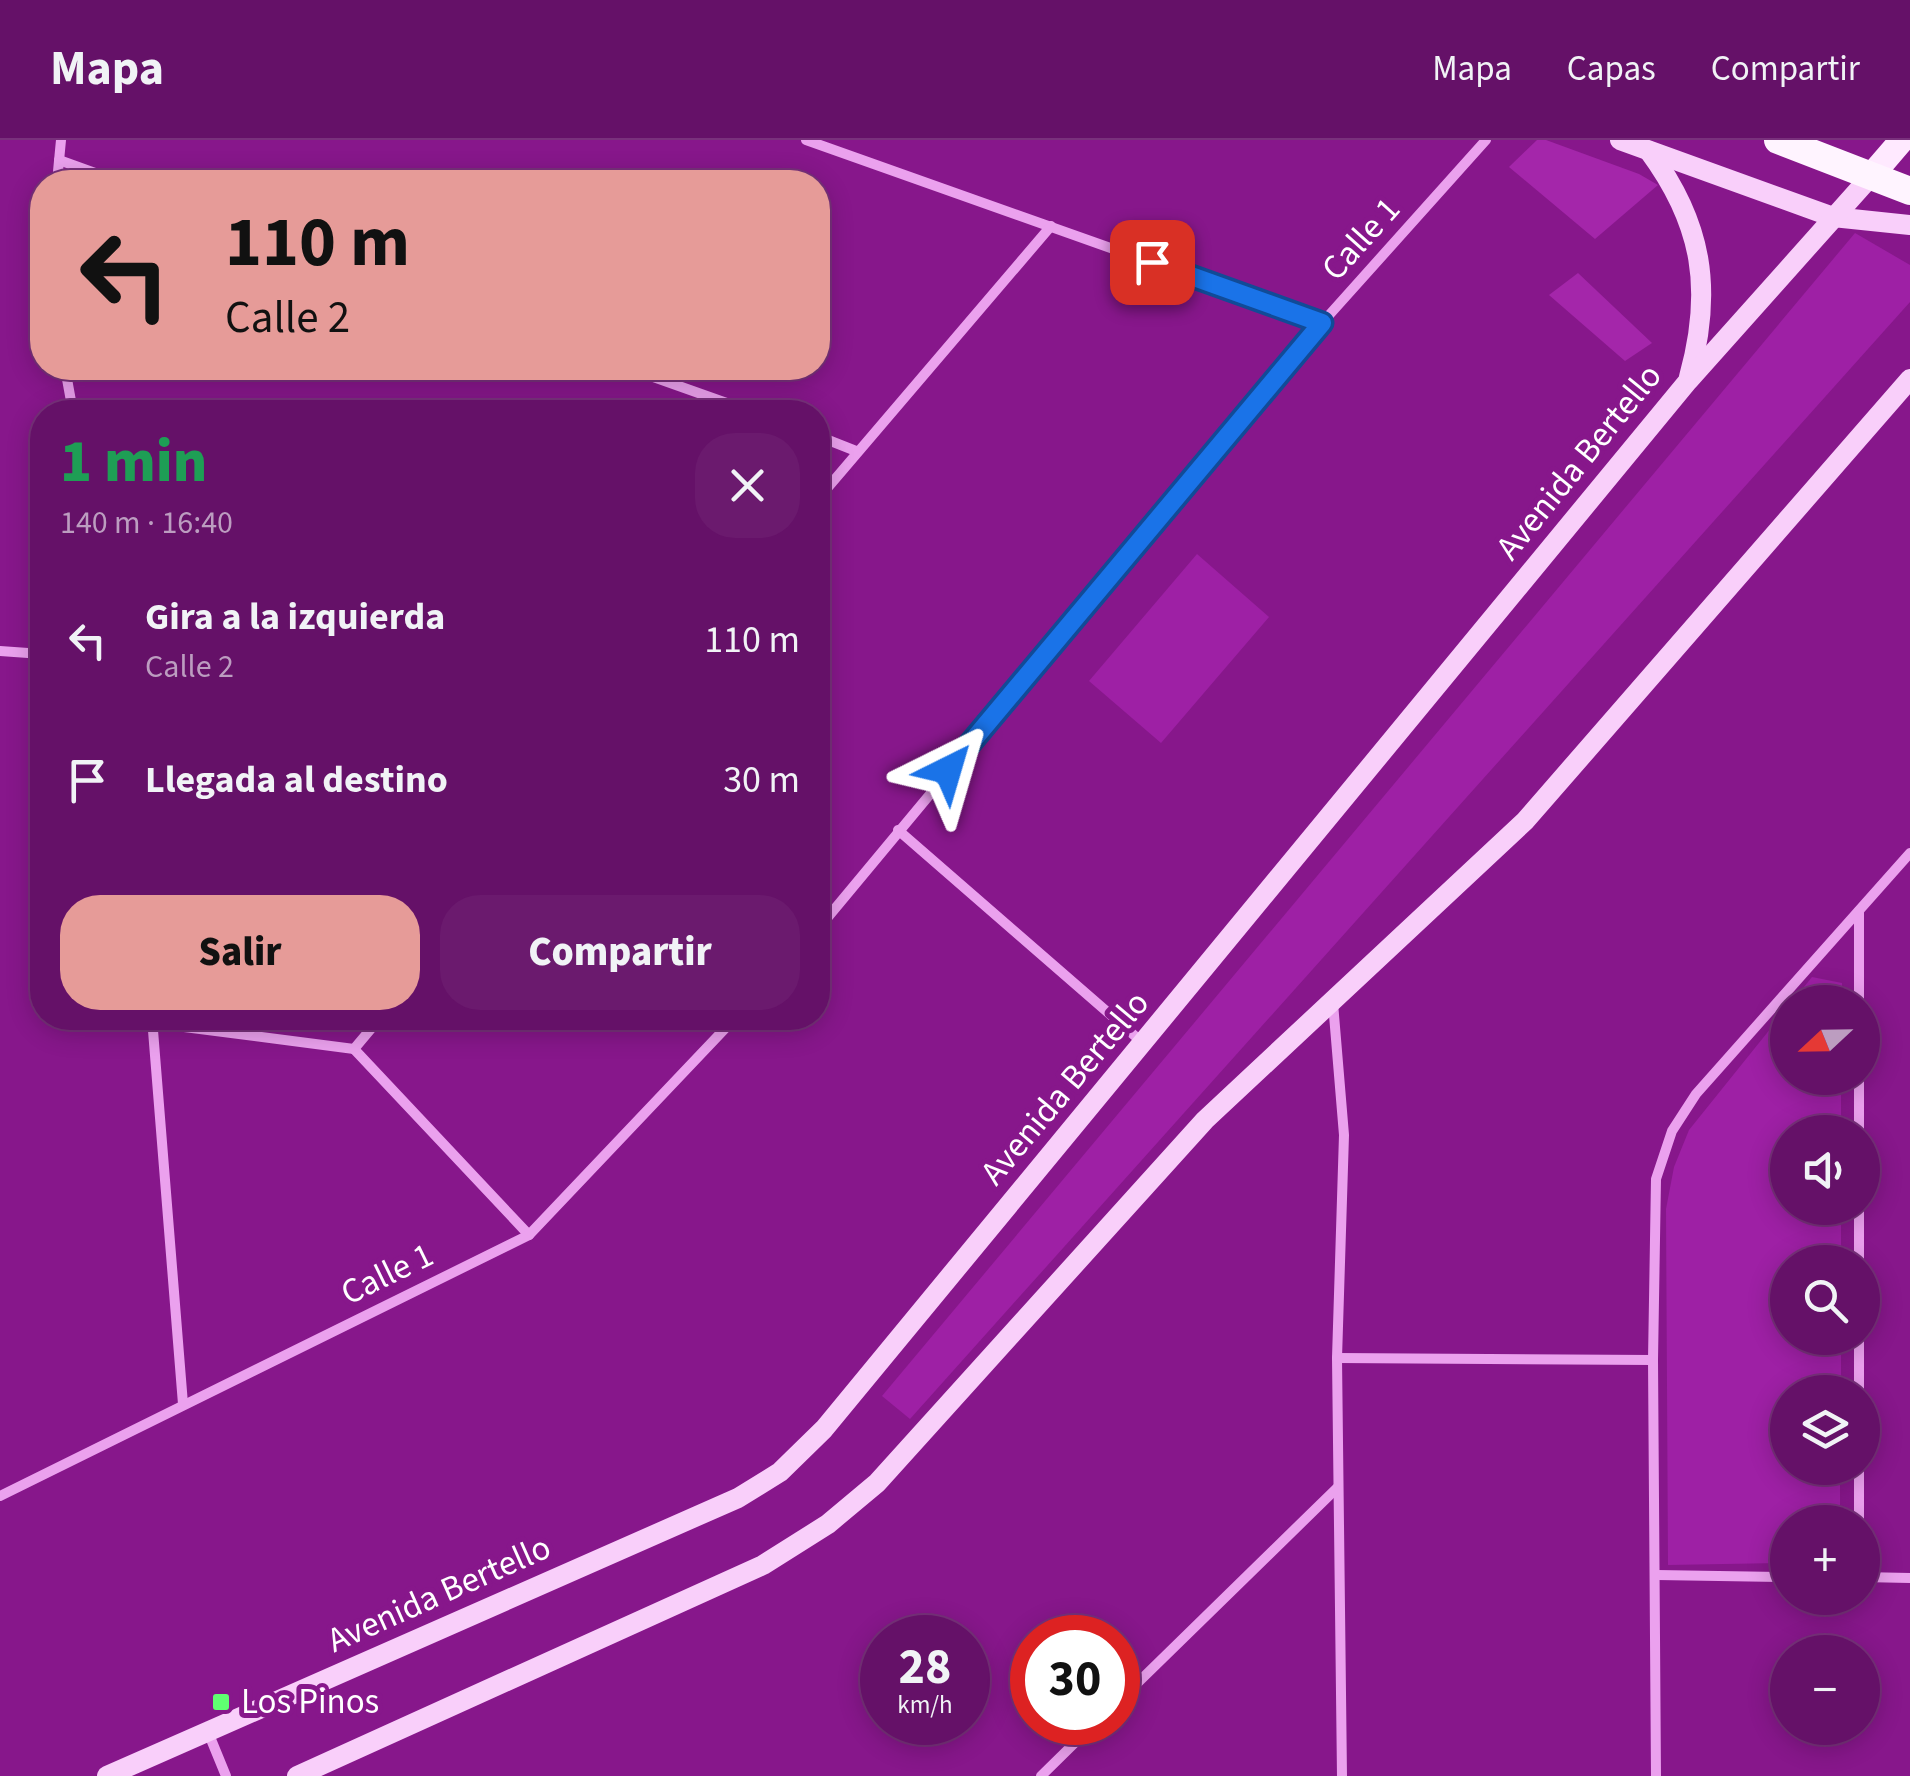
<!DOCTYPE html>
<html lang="es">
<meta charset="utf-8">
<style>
:root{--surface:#651168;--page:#6b1a6e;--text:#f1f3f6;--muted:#bc9dc0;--line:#79317c;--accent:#e69b98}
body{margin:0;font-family:"Source Sans 3",sans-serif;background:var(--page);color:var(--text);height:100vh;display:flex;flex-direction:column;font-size:38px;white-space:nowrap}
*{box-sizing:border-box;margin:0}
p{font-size:32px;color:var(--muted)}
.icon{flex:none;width:55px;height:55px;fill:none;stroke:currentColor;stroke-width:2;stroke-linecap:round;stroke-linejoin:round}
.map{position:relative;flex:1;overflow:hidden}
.side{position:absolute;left:30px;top:260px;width:800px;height:630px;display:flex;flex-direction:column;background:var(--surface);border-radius:40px;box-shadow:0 5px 25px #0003,0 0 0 2px var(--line)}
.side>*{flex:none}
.guide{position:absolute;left:30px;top:30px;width:800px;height:210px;border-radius:40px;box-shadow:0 5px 25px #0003,0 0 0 2px var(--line);background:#e69b98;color:#111;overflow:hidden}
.needle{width:65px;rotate:248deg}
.fabs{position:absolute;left:1770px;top:845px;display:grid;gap:20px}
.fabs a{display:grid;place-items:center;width:110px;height:110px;border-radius:50%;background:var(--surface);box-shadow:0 5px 25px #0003,0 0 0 2px var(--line);font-size:50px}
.speed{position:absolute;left:860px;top:1475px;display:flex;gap:20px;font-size:50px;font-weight:700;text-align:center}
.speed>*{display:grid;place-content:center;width:130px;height:130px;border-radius:50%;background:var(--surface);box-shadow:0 5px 25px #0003,0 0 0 2px var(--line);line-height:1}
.speed small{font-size:25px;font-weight:400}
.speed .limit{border:15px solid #d22;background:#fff;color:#111}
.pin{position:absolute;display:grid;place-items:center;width:85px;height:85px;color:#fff;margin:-42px;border-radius:20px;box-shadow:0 5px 15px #0006}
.me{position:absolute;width:110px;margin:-55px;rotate:40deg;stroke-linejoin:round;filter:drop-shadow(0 0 8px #0008)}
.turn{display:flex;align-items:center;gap:35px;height:210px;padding:0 30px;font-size:45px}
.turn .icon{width:130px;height:130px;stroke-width:2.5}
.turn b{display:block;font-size:70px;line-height:85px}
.round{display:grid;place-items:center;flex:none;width:105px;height:105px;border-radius:40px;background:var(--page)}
.summary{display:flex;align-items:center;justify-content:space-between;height:170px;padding:0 30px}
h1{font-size:60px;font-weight:800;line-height:75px;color:#1e9e55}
.action{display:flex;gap:20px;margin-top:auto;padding:20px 30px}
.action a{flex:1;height:115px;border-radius:40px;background:var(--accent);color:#111;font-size:40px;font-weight:800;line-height:115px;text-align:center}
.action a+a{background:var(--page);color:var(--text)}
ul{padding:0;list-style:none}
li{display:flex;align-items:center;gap:30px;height:140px;padding:0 30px}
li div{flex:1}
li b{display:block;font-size:38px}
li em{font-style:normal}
header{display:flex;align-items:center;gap:60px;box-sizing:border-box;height:140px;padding:0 50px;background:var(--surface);border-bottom:2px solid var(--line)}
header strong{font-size:48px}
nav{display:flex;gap:55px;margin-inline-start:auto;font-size:35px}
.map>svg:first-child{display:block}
.green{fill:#9e20a5}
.building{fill:#a426aa}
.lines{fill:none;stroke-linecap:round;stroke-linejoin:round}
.minor{stroke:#eba1ee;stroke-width:10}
.secondary{stroke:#f9cffa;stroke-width:20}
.primary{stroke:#ffe9ff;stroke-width:25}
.trunk{stroke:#fff4ff;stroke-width:28}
.route-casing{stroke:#114b97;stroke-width:25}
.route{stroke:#1a73e8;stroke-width:18}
.poi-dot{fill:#5fff71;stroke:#87178b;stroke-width:4}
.labels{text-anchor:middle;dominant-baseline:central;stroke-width:10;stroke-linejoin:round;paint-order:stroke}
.street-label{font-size:35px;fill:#fff;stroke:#87178b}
.poi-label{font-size:35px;fill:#fff;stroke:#87178b;text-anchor:start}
</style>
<header>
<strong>Mapa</strong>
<nav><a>Mapa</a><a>Capas</a><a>Compartir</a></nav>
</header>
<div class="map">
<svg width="1910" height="1636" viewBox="0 0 1910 1636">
<rect width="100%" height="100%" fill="#87178b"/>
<g class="green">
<path d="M1855,93L1910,125V162L910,1279L882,1256Z"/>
<path d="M1197,414L1269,477L1161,603L1089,541Z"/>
<path d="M1812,837L1842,843V862H1792Z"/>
<path d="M1787,868L1788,938H1841V992H1788V1068H1841V1122H1788V1198H1841V1252H1788V1328H1840V1382H1788L1787,1423L1668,1425L1666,1069L1674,1027L1689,990Z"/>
<path d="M221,878H332L320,891Z"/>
</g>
<g class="building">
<path d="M1537,0H1546L1639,34L1658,45L1595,99L1509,27Z"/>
<path d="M1578,133L1652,203L1625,221L1549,155Z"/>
</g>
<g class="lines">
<g class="minor">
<path d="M806,0L1322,183"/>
<path d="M59,20L120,42"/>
<path d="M57,42L61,0"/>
<path d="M65,228L73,272"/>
<path d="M628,228L752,272"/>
<path d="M818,296L856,311"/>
<path d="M818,359L1051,86"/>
<path d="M0,511L42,514"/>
<path d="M898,690L1143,903"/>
<path d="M818,789L1322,183L1486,0"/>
<path d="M1859,862V771"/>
<path d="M1333,863L1344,995L1337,1218L1342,1636"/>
<path d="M152,878L183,1264"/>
<path d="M153,883L354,909L380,878"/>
<path d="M354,909L529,1095"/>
<path d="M1859,992V938"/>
<path d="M1859,1122V1068"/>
<path d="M1859,1198V1252"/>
<path d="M1337,1218L1653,1220"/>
<path d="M1859,1328V1382"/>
<path d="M0,1356L529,1095L735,878"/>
<path d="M1657,1435L1788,1437"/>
<path d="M1862,1437L1910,1438"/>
<path d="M1118,1562L1338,1347"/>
<path d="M208,1592L226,1636"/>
<path d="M1041,1636L1096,1582"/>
<path d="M1656,1636L1653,1220L1656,1039L1672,991L1696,954L1910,713"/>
</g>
<g class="secondary">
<path d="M1620,0L1833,77L1910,85"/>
<path d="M1649,11C1703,84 1713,150 1689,237"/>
<path d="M107,1636L738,1358L780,1332L824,1289L1688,241L1871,36"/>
<path d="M297,1636L763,1425L828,1384L877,1343L1205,980L1525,681L1910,239"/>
</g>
<path class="primary" d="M1871,36L1902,0"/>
<path class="trunk" d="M1778,0L1910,51"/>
</g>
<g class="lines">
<g class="route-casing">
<path id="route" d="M948,630L1322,183L1152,122"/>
</g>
<use href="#route" class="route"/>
</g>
<rect class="poi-dot" x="211" y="1552" width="20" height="20" rx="5"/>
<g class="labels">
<g class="street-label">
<text transform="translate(1361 99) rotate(-48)">Calle 1</text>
<text transform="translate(1579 322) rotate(-51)">Avenida Bertello</text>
<text transform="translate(1065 948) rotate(-50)">Avenida Bertello</text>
<text transform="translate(387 1134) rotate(-26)">Calle 1</text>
<text transform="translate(439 1454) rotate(-24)">Avenida Bertello</text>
</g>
<g class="poi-label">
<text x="241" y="1562">Los Pinos</text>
</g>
</g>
</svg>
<div class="fabs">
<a><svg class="needle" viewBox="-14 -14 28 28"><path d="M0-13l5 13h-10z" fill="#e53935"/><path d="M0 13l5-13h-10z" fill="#bc9dc0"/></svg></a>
<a><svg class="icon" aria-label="sound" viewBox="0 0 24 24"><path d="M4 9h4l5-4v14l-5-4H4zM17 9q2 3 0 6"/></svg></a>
<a><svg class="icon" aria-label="search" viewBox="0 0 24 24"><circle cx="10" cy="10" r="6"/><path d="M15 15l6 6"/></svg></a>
<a><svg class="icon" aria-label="layers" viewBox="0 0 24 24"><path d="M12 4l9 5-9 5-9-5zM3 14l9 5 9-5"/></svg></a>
<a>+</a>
<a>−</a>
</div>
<div class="speed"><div>28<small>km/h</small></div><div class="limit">30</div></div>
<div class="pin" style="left:1152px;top:122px;background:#d93025"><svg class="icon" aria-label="arrive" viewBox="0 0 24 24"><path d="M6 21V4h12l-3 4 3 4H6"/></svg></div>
<svg class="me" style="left:948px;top:630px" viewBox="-20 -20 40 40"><path d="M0-17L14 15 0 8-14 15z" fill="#1a73e8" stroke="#fff" stroke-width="4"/></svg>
<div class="guide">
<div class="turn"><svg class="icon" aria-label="left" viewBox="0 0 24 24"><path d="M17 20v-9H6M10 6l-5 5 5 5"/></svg><div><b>110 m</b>Calle 2</div></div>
</div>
<section class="side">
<div class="summary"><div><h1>1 min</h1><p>140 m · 16:40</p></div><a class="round"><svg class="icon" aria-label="close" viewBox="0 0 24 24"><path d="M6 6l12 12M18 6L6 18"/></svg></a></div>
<ul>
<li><svg class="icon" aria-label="left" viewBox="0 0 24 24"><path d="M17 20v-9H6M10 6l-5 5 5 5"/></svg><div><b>Gira a la izquierda</b><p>Calle 2</p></div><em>110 m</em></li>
<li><svg class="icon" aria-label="arrive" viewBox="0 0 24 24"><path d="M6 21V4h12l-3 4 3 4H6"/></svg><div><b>Llegada al destino</b></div><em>30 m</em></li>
</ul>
<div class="action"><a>Salir</a><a>Compartir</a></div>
</section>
</div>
